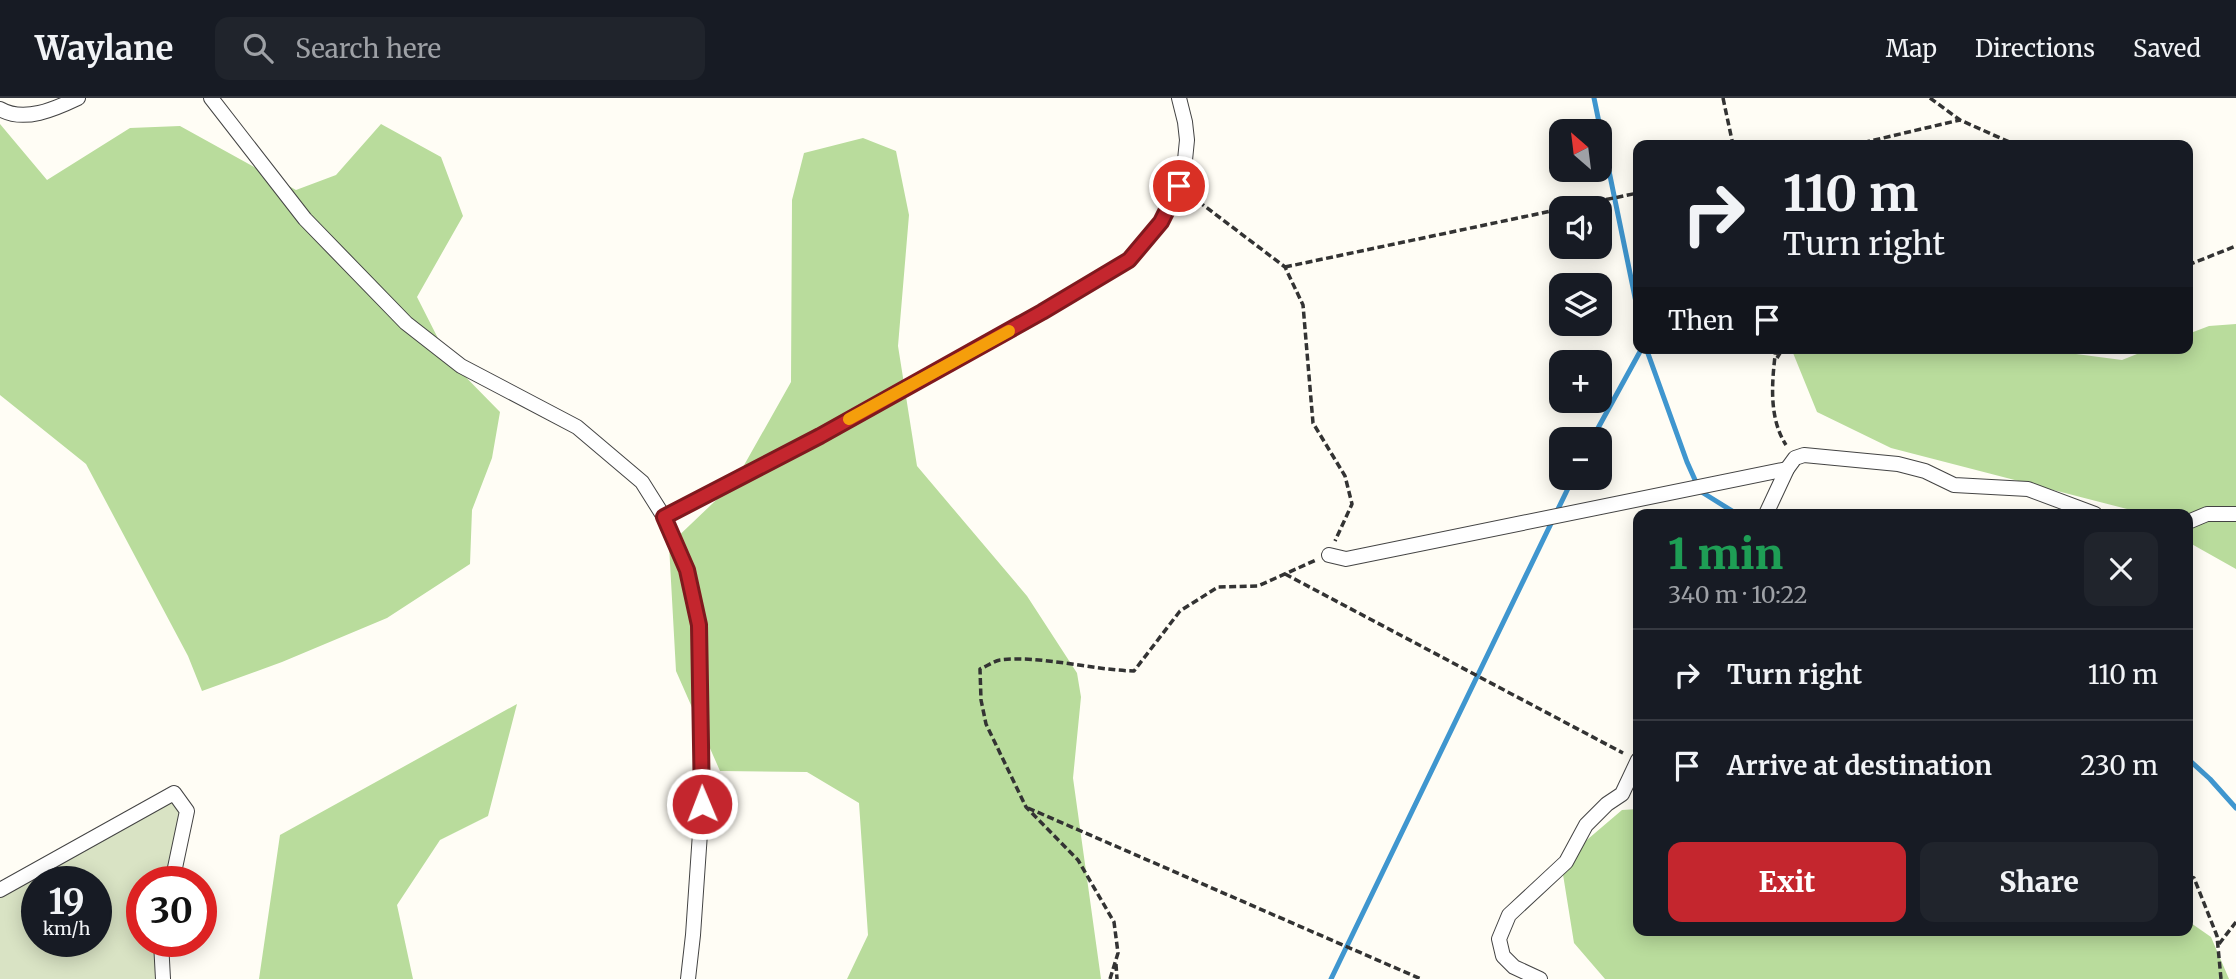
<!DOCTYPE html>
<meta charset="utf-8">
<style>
:root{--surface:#171b24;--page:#20242c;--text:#f1f3f6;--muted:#9ea1a6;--line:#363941;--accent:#c4262e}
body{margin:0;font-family:Merriweather,serif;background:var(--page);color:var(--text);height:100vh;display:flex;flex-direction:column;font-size:26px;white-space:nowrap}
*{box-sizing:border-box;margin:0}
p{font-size:23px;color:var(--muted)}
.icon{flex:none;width:38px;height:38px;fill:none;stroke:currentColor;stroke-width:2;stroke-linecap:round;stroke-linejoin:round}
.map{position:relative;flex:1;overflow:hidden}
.sheet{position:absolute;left:1633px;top:411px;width:560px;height:427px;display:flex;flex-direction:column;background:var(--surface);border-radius:14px;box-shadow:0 4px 18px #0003}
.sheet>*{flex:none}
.top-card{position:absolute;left:1633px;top:42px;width:560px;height:214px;border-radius:14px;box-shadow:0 4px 18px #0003;background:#171b24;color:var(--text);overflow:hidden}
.needle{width:46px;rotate:332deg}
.controls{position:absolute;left:1549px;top:21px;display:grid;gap:14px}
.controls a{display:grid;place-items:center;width:63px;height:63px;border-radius:14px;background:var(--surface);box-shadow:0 4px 18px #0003;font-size:35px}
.speed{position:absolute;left:21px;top:768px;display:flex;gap:14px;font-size:35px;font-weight:700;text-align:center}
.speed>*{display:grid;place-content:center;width:91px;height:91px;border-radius:50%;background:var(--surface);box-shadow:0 4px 18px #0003;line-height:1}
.speed small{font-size:18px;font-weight:400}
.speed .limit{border:10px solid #d22;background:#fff;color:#111}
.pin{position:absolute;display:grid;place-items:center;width:60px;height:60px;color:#fff;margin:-30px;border:4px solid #fff;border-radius:50%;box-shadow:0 2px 7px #0007}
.me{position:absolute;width:77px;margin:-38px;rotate:359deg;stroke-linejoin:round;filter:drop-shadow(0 0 5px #0008)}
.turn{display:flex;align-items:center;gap:24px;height:147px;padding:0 35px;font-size:32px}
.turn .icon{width:91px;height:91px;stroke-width:2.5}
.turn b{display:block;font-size:49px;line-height:60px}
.then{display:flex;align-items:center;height:66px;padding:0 35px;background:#0003;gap:14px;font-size:26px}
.round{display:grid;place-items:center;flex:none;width:74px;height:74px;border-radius:14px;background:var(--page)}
.summary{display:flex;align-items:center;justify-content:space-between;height:119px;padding:0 35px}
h1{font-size:42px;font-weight:800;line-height:52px;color:#1e9e55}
.action{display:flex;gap:14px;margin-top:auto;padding:14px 35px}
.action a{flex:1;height:80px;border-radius:14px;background:var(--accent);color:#fff;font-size:28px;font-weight:800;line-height:80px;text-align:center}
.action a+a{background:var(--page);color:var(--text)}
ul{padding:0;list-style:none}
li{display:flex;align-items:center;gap:21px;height:91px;padding:0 35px;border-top:2px solid var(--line)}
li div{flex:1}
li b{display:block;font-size:26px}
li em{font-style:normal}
header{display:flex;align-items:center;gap:42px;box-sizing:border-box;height:98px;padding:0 35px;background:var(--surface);border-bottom:2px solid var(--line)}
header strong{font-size:33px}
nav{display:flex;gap:38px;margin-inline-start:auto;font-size:24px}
.search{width:490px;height:63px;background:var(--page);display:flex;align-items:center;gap:18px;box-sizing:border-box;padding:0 24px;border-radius:14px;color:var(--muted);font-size:26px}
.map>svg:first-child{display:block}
.forest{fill:#b9dc9c}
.cemetery{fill:#d9e3c4;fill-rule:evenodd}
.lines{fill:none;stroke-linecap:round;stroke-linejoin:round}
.stream{stroke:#3f96cf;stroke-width:5}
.street-casing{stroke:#444;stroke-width:16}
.path{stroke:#333;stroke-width:3.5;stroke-dasharray:7 3.5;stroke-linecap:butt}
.street{stroke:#fff;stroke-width:14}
.route-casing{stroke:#7f191e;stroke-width:18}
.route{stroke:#c4262e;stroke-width:12}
.slow{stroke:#f59e0b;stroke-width:12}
</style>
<header>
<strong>Waylane</strong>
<div class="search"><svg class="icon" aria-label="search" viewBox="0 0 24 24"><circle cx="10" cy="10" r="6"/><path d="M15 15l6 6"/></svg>Search here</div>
<nav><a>Map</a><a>Directions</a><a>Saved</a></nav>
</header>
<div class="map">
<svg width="2236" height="881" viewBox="0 0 2236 881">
<rect width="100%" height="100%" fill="#fffdf5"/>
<g class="forest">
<path d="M0,26L47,82L130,30L180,28L296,92L336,77L381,26L441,59L463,118L417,199L449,262L500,314L492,360L472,412L470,466L387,520L282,564L202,593L188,558L86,366L0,297Z"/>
<path d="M863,40L896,53L909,117L898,248L917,368L1027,498L1077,575L1081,599L1073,680L1101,881H847L868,837L859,705L807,674L720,673L676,573L669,447L734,385L791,284L792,102L804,55Z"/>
<path d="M2236,226V471L2188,444V416H2137L2127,411L1891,350L1817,314L1791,250H2030L2122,262L2152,250H2188V236L2209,228Z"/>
<path d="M517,606L488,718L440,742L397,807L413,881H259L280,737Z"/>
<path d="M1638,711V833H2188V823L2211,839L2229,881H1605L1574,845L1561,764L1622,712Z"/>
</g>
<path class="cemetery" d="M173,699L183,713L167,784H142V844H157L158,881H0V796ZM37,784H96V844H37Z"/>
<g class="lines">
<g class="stream">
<path d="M1594,0L1638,214"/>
<path d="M1646,250L1687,364L1700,393L1737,416"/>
<path d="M1592,341L1642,250"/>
<path d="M2188,661L2210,681L2236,710"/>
<path d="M1331,881L1573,380"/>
</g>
<g class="street-casing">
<g id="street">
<path d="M211,0L305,121L406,225L461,268L577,329L642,384L664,419L687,472L699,527L702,706L693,837L688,881"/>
<path d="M0,11C24,25 55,11 78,0"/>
<path d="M1766,416L1787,371L1795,360L1804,357L1898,366L1925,373L1954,387L2028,391L2095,416"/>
<path d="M664,419L820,338L1042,214L1129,162L1161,124L1179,88L1184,72L1187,42L1185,24L1179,0"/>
<path d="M2188,424L2207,416H2236"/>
<path d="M1329,457L1346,461L1787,371"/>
<path d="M0,792L174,695L187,713L172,784"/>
<path d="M161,844L163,881"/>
<path d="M1540,881L1514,869L1503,858L1499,841L1509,817L1566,764L1586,727L1607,706L1622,696L1638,662"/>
</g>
</g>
<g class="path">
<path d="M1723,0L1733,47"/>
<path d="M1930,0L1960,22L2016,47"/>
<path d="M1853,47L1960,22"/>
<path d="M1190,97L1285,169L1303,207L1313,325L1345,378L1352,406L1335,443"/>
<path d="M1565,110L1638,95"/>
<path d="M2188,167L2236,148"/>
<path d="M1285,169L1561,111"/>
<path d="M1776,250C1772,282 1768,319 1786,347"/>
<path d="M1777,260L1783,250"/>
<path d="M1285,476L1623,655"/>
<path d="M1028,710L1421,881"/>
<path d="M2188,778L2194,780L2217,838L2221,881"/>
<path d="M2219,846L2236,824"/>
<path d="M1116,866L1117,881"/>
<path d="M1110,881L1118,855L1114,824L1078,762L1026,709L986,626L981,602L980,571C987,568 994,563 1000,562C1040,557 1092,572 1134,573L1180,513L1218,489L1258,488L1316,462"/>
</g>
<use href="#street" class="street"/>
</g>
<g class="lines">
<g class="route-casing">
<path id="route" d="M702,706L699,527L687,472L664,419L820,338L1042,214L1129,162L1161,124L1179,88"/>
</g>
<use href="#route" class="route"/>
<path class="slow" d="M849,321L1009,233"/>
</g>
</svg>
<div class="controls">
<a><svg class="needle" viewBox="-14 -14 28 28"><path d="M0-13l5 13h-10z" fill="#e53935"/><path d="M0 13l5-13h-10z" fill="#9ea1a6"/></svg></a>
<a><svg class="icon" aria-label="sound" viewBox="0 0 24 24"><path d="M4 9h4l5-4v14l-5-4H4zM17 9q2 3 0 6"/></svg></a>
<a><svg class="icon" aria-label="layers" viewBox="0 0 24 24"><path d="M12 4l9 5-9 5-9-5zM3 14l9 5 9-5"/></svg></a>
<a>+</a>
<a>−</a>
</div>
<div class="speed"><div>19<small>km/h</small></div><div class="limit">30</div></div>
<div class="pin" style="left:1179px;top:88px;background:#d93025"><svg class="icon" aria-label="arrive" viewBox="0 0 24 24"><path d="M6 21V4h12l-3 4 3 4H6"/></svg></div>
<svg class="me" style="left:702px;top:706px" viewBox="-20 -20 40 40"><circle r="17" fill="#c4262e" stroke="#fff" stroke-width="3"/><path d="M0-11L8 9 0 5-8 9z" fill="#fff"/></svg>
<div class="top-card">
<div class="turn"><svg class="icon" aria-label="right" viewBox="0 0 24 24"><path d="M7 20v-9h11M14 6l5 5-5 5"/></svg><div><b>110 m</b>Turn right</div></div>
<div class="then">Then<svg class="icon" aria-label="arrive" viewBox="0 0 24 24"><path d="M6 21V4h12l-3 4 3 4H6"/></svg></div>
</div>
<section class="sheet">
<div class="summary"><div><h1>1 min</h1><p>340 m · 10:22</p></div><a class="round"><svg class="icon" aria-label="close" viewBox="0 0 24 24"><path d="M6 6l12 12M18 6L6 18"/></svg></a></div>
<ul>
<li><svg class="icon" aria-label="right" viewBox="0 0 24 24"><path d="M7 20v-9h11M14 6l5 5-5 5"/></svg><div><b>Turn right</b></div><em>110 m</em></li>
<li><svg class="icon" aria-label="arrive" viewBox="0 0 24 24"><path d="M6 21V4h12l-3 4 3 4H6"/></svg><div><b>Arrive at destination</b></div><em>230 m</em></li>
</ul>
<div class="action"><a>Exit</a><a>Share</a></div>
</section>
</div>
